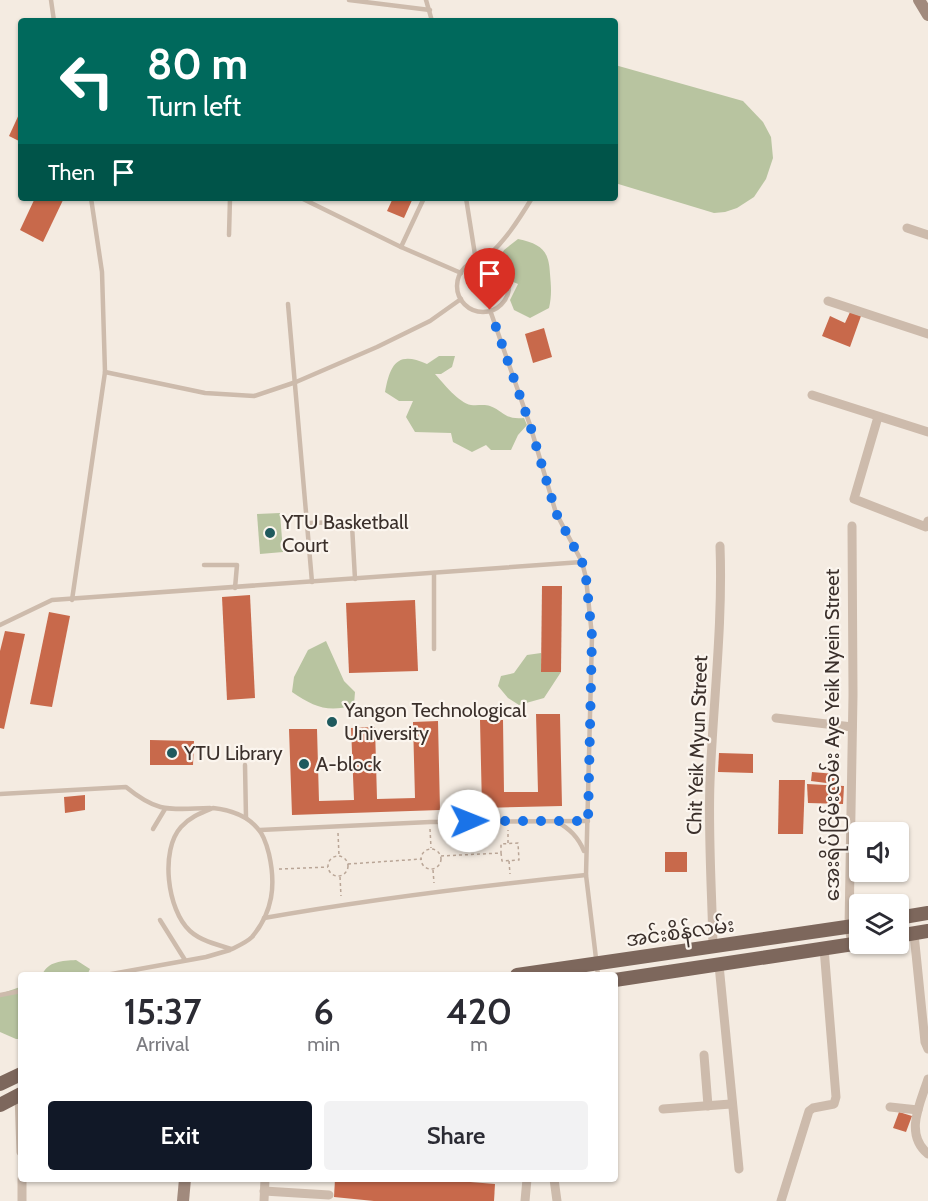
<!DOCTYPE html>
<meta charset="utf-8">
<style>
:root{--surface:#fff;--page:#f2f2f3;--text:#2b2b33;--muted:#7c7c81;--accent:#111827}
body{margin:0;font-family:Cabin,"Noto Sans Myanmar",sans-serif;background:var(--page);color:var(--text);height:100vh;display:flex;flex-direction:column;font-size:22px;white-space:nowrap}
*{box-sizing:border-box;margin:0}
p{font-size:20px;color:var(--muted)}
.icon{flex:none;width:33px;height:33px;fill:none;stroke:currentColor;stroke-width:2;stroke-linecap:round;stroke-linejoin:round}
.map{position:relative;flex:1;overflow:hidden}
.sheet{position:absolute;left:18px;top:972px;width:600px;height:210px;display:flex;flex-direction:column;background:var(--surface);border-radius:6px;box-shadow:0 2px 4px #0004}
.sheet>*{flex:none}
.guide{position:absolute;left:18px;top:18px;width:600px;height:183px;border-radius:6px;box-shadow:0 2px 4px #0004;background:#00695c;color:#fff;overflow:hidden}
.controls{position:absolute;left:849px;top:822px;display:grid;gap:12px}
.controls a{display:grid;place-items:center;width:60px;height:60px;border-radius:6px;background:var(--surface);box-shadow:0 2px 4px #0004;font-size:30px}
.pin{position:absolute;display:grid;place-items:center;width:51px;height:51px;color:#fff;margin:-62px -26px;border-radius:50% 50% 50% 0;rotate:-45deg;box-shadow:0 0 6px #0007}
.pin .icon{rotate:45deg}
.me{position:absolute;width:66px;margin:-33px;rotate:89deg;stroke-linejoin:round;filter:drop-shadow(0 0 4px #0008)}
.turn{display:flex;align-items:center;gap:21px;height:126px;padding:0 30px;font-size:27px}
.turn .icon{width:78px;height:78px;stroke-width:2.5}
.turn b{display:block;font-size:42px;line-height:51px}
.then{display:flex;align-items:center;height:57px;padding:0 30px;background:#0003;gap:12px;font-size:22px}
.eta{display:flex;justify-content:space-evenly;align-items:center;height:102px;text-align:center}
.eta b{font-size:36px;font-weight:600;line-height:42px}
.action{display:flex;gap:12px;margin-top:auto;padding:12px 30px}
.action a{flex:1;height:69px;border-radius:6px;background:var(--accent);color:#fff;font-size:24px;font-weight:600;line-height:69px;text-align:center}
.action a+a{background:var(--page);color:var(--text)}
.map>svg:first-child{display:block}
.green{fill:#b8c4a0}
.building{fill:#c8694b}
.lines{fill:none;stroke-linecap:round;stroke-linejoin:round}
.path{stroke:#b9a596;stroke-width:1.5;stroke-dasharray:3 3;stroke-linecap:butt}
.lane{stroke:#cdbbac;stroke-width:4.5}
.street{stroke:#cdbbac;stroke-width:9}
.secondary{stroke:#a18a7d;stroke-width:12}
.primary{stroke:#7d675c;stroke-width:14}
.route{stroke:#1a73e8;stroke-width:10;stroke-dasharray:0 18}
.poi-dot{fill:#1f5a5e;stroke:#fbf5ee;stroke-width:2}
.labels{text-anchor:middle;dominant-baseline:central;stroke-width:4.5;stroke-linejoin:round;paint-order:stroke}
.poi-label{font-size:20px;fill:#3b302b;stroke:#fbf5ee;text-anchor:start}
.street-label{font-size:20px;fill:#3b302b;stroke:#fbf5ee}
</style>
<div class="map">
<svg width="928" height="1201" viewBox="0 0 928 1201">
<rect width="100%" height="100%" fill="#f4ebe1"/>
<g class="green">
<path d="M615,65L743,101L763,122L771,137L773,158L766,179L754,197L737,208L725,212L714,213L615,183Z"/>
<path d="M518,239C541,244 549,250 550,274C551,286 552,295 549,308L530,318L514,310L510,300L518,284L502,277L496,264L504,250Z"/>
<path d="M439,356H455L452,367L441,374H435C443,383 459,403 471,405C477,406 484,404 490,406C505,412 505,420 524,418L527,425L518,435L511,450H491L486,445L472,452L453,442L451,433L415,432L406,417L413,401H399L385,392C390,365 397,350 427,364Z"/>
<path d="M280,513L283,552L260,554L257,514Z"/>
<path d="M326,641L344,681L355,692L354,705C328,713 314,707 292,692L294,677L308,650Z"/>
<path d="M541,653V672H561L544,698L519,705L508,698L498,686L501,676L514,673L527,655Z"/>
<path d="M76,960L90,969L87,975H42C48,961 62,961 76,960Z"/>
<path d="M20,987L21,1039H16L0,1032V994Z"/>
</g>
<g class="building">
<path d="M21,110V142L9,136Z"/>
<path d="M35,198H64L43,242L20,230Z"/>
<path d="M393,198H413L404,218L387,211Z"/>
<path d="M850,312L861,316L850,347L822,336L830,316L845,323Z"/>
<path d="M544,328L552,357L533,363L525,334Z"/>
<path d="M542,586H562L561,672H541Z"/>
<path d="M250,595L255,698L227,700L222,597Z"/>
<path d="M415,600L418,671L349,673L346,603Z"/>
<path d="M49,612L70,616L52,707L30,704Z"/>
<path d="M5,631L25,634L4,729L0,728V651Z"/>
<path d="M536,714H560L562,806L482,808L480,720H503L504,792H538Z"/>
<path d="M438,721L440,810L292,815L289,729H317L319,801L354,800L351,728L375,727L377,799L415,798L413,722Z"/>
<path d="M150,740L194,741L193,765H150Z"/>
<path d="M719,753L753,754V773L718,772Z"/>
<path d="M812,772L835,774L834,784L811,781Z"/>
<path d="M779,780H805L803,834H778Z"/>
<path d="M807,784L844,786L843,804L808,803Z"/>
<path d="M85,795V810L65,813L64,797Z"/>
<rect x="665" y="852" width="22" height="20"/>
<path d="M899,1112L912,1116L906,1132L893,1128Z"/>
<path d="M335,1179H433L495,1184L494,1201H374L334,1197Z"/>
</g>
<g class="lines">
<g class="path">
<path d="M430,829L431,848"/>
<path d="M338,833L339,856"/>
<path d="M508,843V830"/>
<circle cx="431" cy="859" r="10"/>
<circle cx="338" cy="866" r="10"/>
<path d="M441,856L501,853L502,861L519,860L518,843L501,844V853"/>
<path d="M509,861L510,874"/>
<path d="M348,864L422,859"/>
<path d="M279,869L328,867"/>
<path d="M433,870L434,883"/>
<path d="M340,877L341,896"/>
</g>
<g class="lane">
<path d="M51,0L54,21"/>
<path d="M349,0L430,10"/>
<path d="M426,0L432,21"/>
<path d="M301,198L401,247L461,273"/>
<path d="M466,198L476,261"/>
<path d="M229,235L230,198"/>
<path d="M401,247L424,198"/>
<path d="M483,260C504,243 518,221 532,198"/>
<circle cx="483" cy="286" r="26"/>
<path d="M288,304L312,582"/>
<path d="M490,310L530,425L556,513L582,562L586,578L592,636L586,875L598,975"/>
<path d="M105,372L205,393L254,396L296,382L377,347L430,321L461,299"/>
<path d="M307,523L346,522L352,525L355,579"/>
<path d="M204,565H237L235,588"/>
<path d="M434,573V649"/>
<path d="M72,600L105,372L102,272L91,198"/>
<path d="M0,625L52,600L582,562"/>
<path d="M245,765L246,818"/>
<path d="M0,794L126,787C159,814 170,809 210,808"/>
<path d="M213,808C230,810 247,815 258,829C264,835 267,846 269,854C276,885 273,912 252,937C247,942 238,946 232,949C218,945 201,941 190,931C167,910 160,850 181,827C190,817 201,813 213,808Z"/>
<path d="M556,821C570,829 578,837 584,851"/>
<path d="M153,829L165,809"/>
<path d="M260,830L430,822L588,821"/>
<path d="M264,918C371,899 478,886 586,875"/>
<path d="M160,920L185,960"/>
<path d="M106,975L206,957L230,950"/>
<path d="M0,995L21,991"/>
</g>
<g class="street">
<path d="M907,228L928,235"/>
<path d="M828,301L928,334"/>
<path d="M812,395L928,432"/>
<path d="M878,417L854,499L926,527L928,521"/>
<path d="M852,526L853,695L849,927L852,944"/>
<path d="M776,718L852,727"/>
<path d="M914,934L925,1042L928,1049"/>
<path d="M713,947C712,892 708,837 710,782C713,703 723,625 720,546"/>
<path d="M719,965L739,1169"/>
<path d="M704,1055L708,1106"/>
<path d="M928,1079C920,1104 904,1134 928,1154"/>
<path d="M19,1095L21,1152"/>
<path d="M890,1107L918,1110"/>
<path d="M663,1109L731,1104"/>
<path d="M22,1179V1201"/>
<path d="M554,1179L557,1201"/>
<path d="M264,1191L329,1195"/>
<path d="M264,1201L265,1179"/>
<path d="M525,1201L527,1179"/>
<path d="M781,1201L809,1111L813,1108L834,1104L836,1097L824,948"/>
</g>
<g class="secondary">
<path d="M919,0L928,15"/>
<path d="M183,1201L185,1179"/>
</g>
<g class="primary">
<path d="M898,918L928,913"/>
<path d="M898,936L928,931"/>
<path d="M517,975L860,925"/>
<path d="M615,980L860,943"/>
<path d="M0,1084L21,1074"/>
<path d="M0,1105L21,1094"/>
</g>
</g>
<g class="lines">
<path class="route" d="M469,821H588L592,636L586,578L582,562L556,513L530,425L490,310"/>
</g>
<g class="poi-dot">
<circle cx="270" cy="533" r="6"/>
<circle cx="332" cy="722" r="6"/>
<circle cx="172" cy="753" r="6"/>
<circle cx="304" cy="764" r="6"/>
</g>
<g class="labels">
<g class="poi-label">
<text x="282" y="522">YTU Basketball<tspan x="282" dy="23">Court</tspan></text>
<text x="344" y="710">Yangon Technological<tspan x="344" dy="23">University</tspan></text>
<text x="184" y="753">YTU Library</text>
<text x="316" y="764">A-block</text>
</g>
<g class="street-label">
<text transform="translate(832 735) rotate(-90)">အေးရိပ်ငြိမ်းလမ်း Aye Yeik Nyein Street</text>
<text transform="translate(697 745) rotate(-88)">Chit Yeik Myun Street</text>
<text transform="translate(680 932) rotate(-8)">အင်းစိန်လမ်း</text>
</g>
</g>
</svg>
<div class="controls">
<a><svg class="icon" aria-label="sound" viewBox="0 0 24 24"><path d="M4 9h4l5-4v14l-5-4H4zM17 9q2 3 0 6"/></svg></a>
<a><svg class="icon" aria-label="layers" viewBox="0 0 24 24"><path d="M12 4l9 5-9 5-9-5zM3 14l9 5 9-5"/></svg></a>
</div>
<div class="pin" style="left:490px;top:310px;background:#d93025"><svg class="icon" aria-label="arrive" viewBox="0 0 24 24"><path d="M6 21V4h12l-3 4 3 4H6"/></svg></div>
<svg class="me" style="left:469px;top:821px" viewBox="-20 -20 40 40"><circle r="19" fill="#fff"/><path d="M0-13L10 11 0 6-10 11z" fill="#1a73e8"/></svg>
<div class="guide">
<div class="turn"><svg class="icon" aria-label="left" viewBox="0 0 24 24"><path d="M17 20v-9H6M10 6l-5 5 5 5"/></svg><div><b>80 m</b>Turn left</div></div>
<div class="then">Then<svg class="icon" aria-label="arrive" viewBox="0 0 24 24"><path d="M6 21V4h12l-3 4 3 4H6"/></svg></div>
</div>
<section class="sheet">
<div class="eta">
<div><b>15:37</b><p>Arrival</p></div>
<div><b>6</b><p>min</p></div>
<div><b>420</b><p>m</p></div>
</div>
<div class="action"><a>Exit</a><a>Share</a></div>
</section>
</div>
